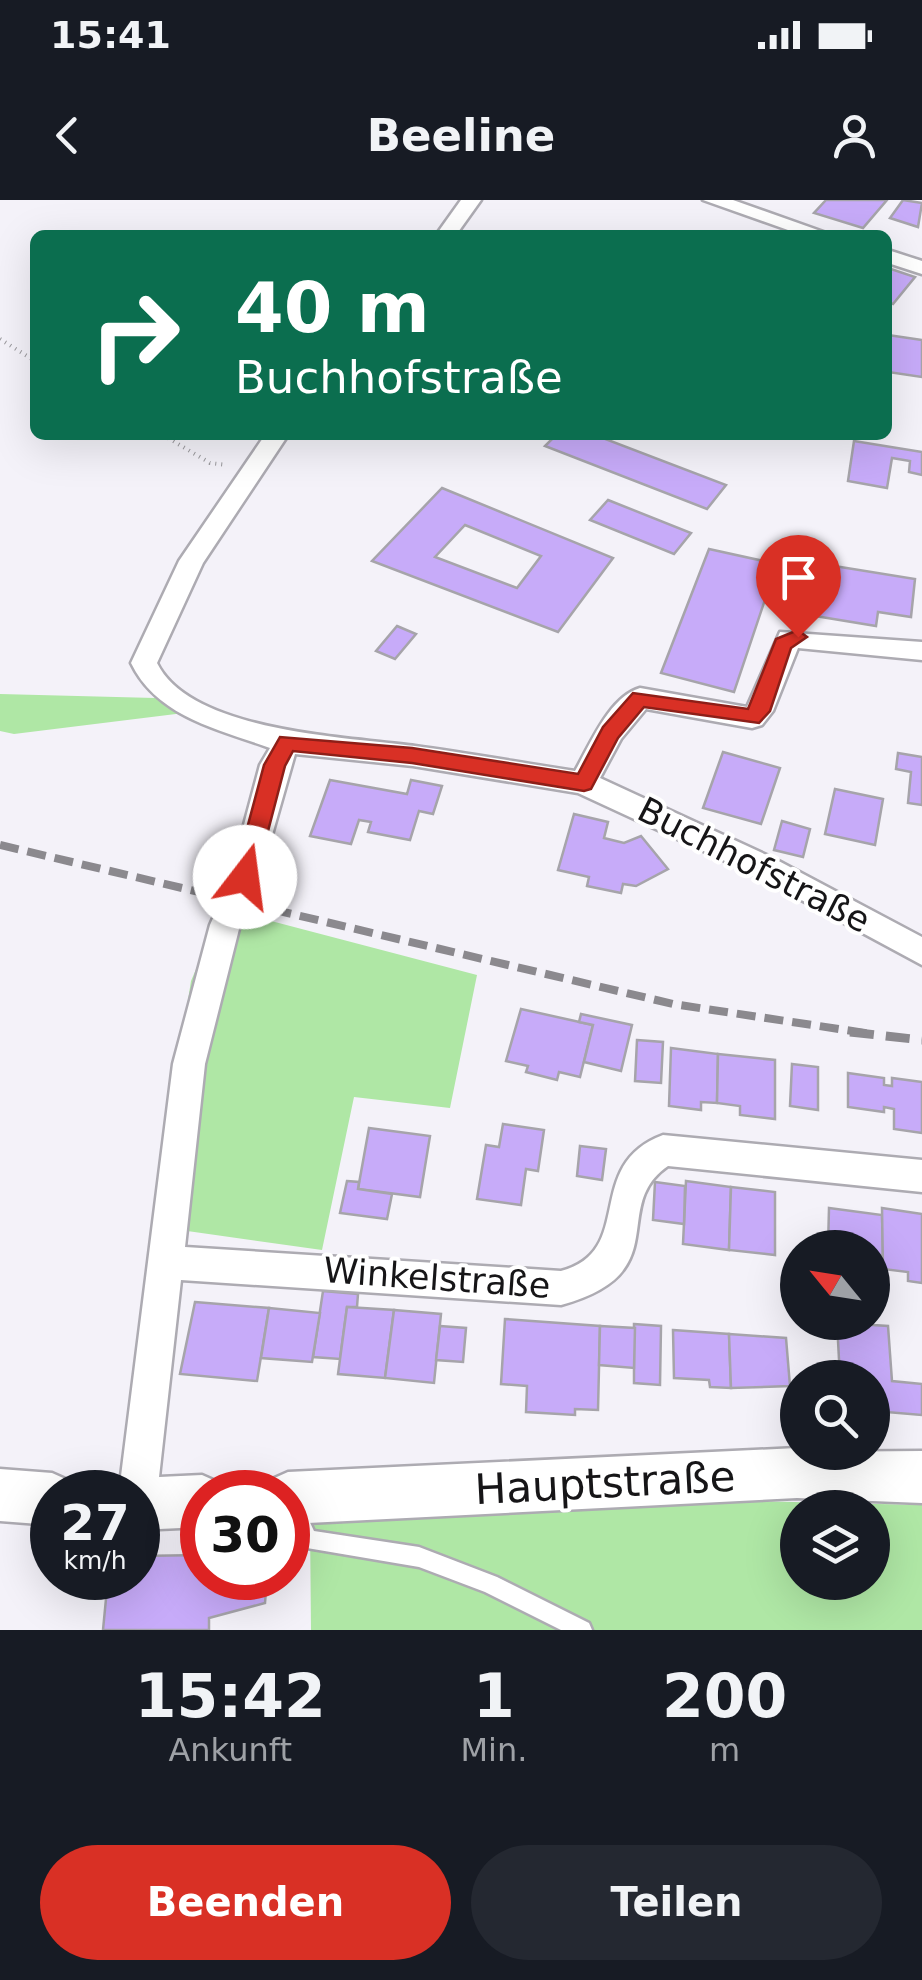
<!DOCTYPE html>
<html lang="de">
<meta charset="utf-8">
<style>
:root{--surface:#171b24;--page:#242831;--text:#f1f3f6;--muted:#9ea1a6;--accent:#d93025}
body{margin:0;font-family:"DejaVu Sans",sans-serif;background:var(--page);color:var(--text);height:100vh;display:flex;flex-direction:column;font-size:38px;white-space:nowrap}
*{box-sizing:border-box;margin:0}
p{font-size:32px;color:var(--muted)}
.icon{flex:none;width:55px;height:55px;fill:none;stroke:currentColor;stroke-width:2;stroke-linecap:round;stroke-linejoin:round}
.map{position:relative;height:1430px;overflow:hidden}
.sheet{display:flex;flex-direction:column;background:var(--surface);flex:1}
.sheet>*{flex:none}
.banner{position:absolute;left:30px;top:30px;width:862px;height:210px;border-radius:15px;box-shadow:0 10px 40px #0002;background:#0b6e4f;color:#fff;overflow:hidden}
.needle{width:65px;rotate:300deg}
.tools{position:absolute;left:780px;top:1030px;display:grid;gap:20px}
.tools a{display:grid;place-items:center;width:110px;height:110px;border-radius:50%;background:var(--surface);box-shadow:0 10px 40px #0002;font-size:50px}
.speed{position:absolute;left:30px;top:1270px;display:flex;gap:20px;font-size:50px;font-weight:700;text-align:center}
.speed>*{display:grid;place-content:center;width:130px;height:130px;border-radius:50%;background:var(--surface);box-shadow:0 10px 40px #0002;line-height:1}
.speed small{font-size:25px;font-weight:400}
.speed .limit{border:15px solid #d22;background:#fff;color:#111}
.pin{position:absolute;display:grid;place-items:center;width:85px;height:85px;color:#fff;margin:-102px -42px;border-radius:50% 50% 50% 0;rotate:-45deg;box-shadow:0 0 10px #0007}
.pin .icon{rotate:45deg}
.me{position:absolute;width:110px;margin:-55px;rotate:15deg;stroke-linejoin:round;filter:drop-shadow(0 0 8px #0008)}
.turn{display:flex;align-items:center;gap:35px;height:210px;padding:0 40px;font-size:45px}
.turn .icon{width:130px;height:130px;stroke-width:2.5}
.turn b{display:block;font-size:70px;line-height:85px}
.eta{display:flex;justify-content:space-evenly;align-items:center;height:170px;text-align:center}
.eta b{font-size:60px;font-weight:700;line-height:70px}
.action{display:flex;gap:20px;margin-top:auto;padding:20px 40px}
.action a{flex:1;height:115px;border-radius:60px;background:var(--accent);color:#fff;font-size:40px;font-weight:700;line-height:115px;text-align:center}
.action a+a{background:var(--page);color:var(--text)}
.status{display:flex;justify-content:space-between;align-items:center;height:70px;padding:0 50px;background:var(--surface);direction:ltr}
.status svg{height:28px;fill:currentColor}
header{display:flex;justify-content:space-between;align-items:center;height:130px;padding:0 40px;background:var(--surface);font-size:45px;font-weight:700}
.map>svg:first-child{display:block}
.green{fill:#afe7a5;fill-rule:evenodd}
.building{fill:#c7abf9;stroke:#a6a4aa;stroke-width:2.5;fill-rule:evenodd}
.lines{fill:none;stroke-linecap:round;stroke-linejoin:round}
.lane-casing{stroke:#adabb2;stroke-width:5}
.street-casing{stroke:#adabb2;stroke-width:5}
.secondary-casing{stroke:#adabb2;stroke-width:5}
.path{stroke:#9a999d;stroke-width:4;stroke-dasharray:1 5;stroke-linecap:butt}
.lane{fill:#fff;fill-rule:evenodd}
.street{fill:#fff;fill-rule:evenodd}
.secondary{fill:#fff;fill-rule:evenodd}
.rail-far1{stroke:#8b898e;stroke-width:8;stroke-dasharray:19 9;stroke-linecap:butt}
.rail{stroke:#8b898e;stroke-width:9;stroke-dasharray:24 12;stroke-linecap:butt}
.route{fill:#d93025;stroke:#8d1f18;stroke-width:2.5}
.labels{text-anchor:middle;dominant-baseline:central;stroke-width:8;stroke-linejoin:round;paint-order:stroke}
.street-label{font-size:35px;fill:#161517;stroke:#fff}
.near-street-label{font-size:42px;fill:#161517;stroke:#fff}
</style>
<div class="status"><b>15:41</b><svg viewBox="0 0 49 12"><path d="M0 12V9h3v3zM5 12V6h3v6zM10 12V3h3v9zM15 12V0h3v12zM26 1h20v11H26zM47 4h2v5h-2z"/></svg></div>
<header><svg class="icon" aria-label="back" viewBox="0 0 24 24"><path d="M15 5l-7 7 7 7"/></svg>Beeline<svg class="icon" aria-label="person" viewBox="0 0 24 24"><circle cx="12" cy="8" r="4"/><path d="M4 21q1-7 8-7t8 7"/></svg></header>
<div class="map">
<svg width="922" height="1430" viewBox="0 0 922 1430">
<rect width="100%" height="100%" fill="#f4f2f9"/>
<g class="green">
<path d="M0,494L155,498L192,512L14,534L0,531Z"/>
<path d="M222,708L477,775L450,908L354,897L322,1050L152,1026L191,781Z"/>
<path d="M459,1294L922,1305V1430H311L310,1321ZM798,1308H872V1382H798Z"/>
</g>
<g class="building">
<path d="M826,0H887L863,28L814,13Z"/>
<path d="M903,0L922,3L918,27L890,18Z"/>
<path d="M888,68L915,77L893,104L888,102Z"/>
<path d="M888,135L922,140V177L888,172Z"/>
<path d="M556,235H595L726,285L707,309L545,246Z"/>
<path d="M854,241L922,252V275L909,272L910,261L892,258L887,288L848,281Z"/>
<path d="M442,288L613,358L558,432L372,361ZM465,325L541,356L517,388L435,357Z"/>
<path d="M608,300L691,333L674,354L590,320Z"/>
<path d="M709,349L777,364L734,492L661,473Z"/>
<path d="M822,364L915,379L911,417L878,412L876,426L797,413L806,382L818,386Z"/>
<path d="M397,426L416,434L395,459L376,451Z"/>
<path d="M723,552L780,568L761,624L703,608Z"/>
<path d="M898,553L922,557V605L908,603L911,572L896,569Z"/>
<path d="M330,580L407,594L411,580L442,586L433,614L419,611L410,640L368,632L371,622L359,620L351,644L310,636Z"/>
<path d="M835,589L883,599L875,645L825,634Z"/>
<path d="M574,614L608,622L604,638L624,643L641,636L668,669L636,686L623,684L621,693L587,686L589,677L558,670Z"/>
<path d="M782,621L810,629L803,657L774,650Z"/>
<path d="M521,809L593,825L580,877L559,872L557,880L526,872L528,866L506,861Z"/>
<path d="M581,814L632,825L621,871L584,862L593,825L579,822Z"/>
<path d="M637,840L663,842L661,883L635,881Z"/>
<path d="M671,848L718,854L717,903L701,902V910L669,906Z"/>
<path d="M718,854L775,860V919L740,915V906L717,903Z"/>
<path d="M792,864L818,867V910L790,906Z"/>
<path d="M848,873L884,878V885L892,886V878L922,882V933L894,929V909L884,907V912L848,907Z"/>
<path d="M503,924L544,930L538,971L526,969L521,1005L477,999L486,945L499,947Z"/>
<path d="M369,928L430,936L420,997L358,989Z"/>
<path d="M580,946L606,949L602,980L577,976Z"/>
<path d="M347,981L359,982L358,989L392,994L387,1019L340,1013Z"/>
<path d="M686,981L731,987L729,1050L683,1044Z"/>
<path d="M655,982L685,986L684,1024L653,1020Z"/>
<path d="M731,987L775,992V1055L729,1050Z"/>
<path d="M829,1008L882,1015L883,1056L872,1055V1048H828Z"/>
<path d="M882,1008L922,1014V1083L908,1081V1072L883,1069Z"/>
<path d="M323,1091L358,1094L357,1107H347L340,1159L313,1157Z"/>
<path d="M195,1102L269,1108L257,1181L180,1174Z"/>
<path d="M347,1107L394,1110L385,1178L338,1174Z"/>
<path d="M269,1108L320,1113L312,1162L261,1158Z"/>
<path d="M394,1110L441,1114L434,1183L385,1178Z"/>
<path d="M872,1115L873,1125L888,1126L892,1181L922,1184V1215L875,1211L872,1225V1178H840L837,1122H872Z"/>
<path d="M505,1119L600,1126L598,1210L575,1209V1215L526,1212L527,1186L501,1184Z"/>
<path d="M634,1124L661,1126L660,1185L634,1183Z"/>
<path d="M440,1126L466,1128L463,1162L436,1160Z"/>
<path d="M600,1126L635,1128L634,1168L599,1165Z"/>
<path d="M673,1130L729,1134L731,1188L710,1187L709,1180L674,1178Z"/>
<path d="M729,1134L786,1138L790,1186L731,1188Z"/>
<path d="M202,1355V1378H267L265,1403L209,1418V1430H103L108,1378H138V1356Z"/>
</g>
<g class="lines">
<g class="lane-casing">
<path id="lane" d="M292,1296L299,1299L314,1331L419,1347L497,1377L589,1423L592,1430H561L485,1392L419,1367L301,1347L288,1318V1298Z"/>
</g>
<g class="street-casing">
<g id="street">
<path d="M461,0H481L456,35H436Z"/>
<path d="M703,0H733L832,35H802Z"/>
<path d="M888,50L922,61V74L888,63Z"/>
<path d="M265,235H288L203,363L157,463C191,532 348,537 415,546C468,553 522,563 575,571C590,545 609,497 640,488L747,507L780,432L922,442V460L798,448L773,511L762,525L752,528L646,509L621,539L600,578L773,658L922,737V765L753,674L578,593L413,566L295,554L260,677L255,685H235L230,677L260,565L270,548C218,529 157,517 131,463L179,361Z"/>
<path d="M225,713L236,716L240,725L205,864L185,1047L561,1071C637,1051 582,965 663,935L922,960V992L668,966C608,1007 678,1073 561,1105L181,1080L157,1295L152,1309L138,1314V1292H119L173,864L210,725L214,716Z"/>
</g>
</g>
<g class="secondary-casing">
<g id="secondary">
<path d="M797,1248L798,1252L922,1251V1303L797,1298L288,1324V1292H265L270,1280L288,1272Z"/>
<path d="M0,1269L52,1273L70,1281L75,1292H52V1325L0,1321Z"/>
<path d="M202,1275L220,1283L224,1292H202V1327L138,1330V1292H117L120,1286L138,1278Z"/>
</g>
</g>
<g class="path">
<path d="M0,139L35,161"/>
<path d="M163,235L210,263L227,265"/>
</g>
<use href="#lane" class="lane"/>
<use href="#street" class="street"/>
<use href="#secondary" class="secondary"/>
<path class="rail-far1" d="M0,645L673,804L872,834"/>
<path class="rail" d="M850,832L922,840"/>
</g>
<path class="route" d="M798,430L807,437L791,448L770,511L759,523L644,507L618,538L591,589L584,591L412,563L293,551L285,566L256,677L245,686L234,677L264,565L280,537L412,548L578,574L603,527L633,493L748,509L776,439Z"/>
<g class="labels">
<g class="street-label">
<text transform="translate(754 665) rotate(27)">Buchhofstraße</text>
<text transform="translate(437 1078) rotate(4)">Winkelstraße</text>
</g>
<g class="near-street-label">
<text transform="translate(605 1283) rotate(-3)">Hauptstraße</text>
</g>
</g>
</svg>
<div class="tools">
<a><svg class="needle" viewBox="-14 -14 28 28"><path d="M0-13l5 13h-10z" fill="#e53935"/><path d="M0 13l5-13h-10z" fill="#9ea1a6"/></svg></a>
<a><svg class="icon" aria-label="search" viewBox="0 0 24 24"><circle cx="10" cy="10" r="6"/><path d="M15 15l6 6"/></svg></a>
<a><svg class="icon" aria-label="layers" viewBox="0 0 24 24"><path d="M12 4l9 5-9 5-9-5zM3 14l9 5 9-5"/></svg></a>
</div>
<div class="speed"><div>27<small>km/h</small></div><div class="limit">30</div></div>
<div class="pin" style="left:798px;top:437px;background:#d93025"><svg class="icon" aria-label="arrive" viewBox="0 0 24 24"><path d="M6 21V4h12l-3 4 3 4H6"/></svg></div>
<svg class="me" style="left:245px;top:677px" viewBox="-20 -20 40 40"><circle r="19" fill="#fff"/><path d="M0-13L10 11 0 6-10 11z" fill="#d93025"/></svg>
<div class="banner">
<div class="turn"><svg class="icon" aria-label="right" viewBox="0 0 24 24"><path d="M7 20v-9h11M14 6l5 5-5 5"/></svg><div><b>40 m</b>Buchhofstraße</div></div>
</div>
</div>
<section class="sheet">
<div class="eta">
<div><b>15:42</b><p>Ankunft</p></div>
<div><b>1</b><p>Min.</p></div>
<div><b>200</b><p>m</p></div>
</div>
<div class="action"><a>Beenden</a><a>Teilen</a></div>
</section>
